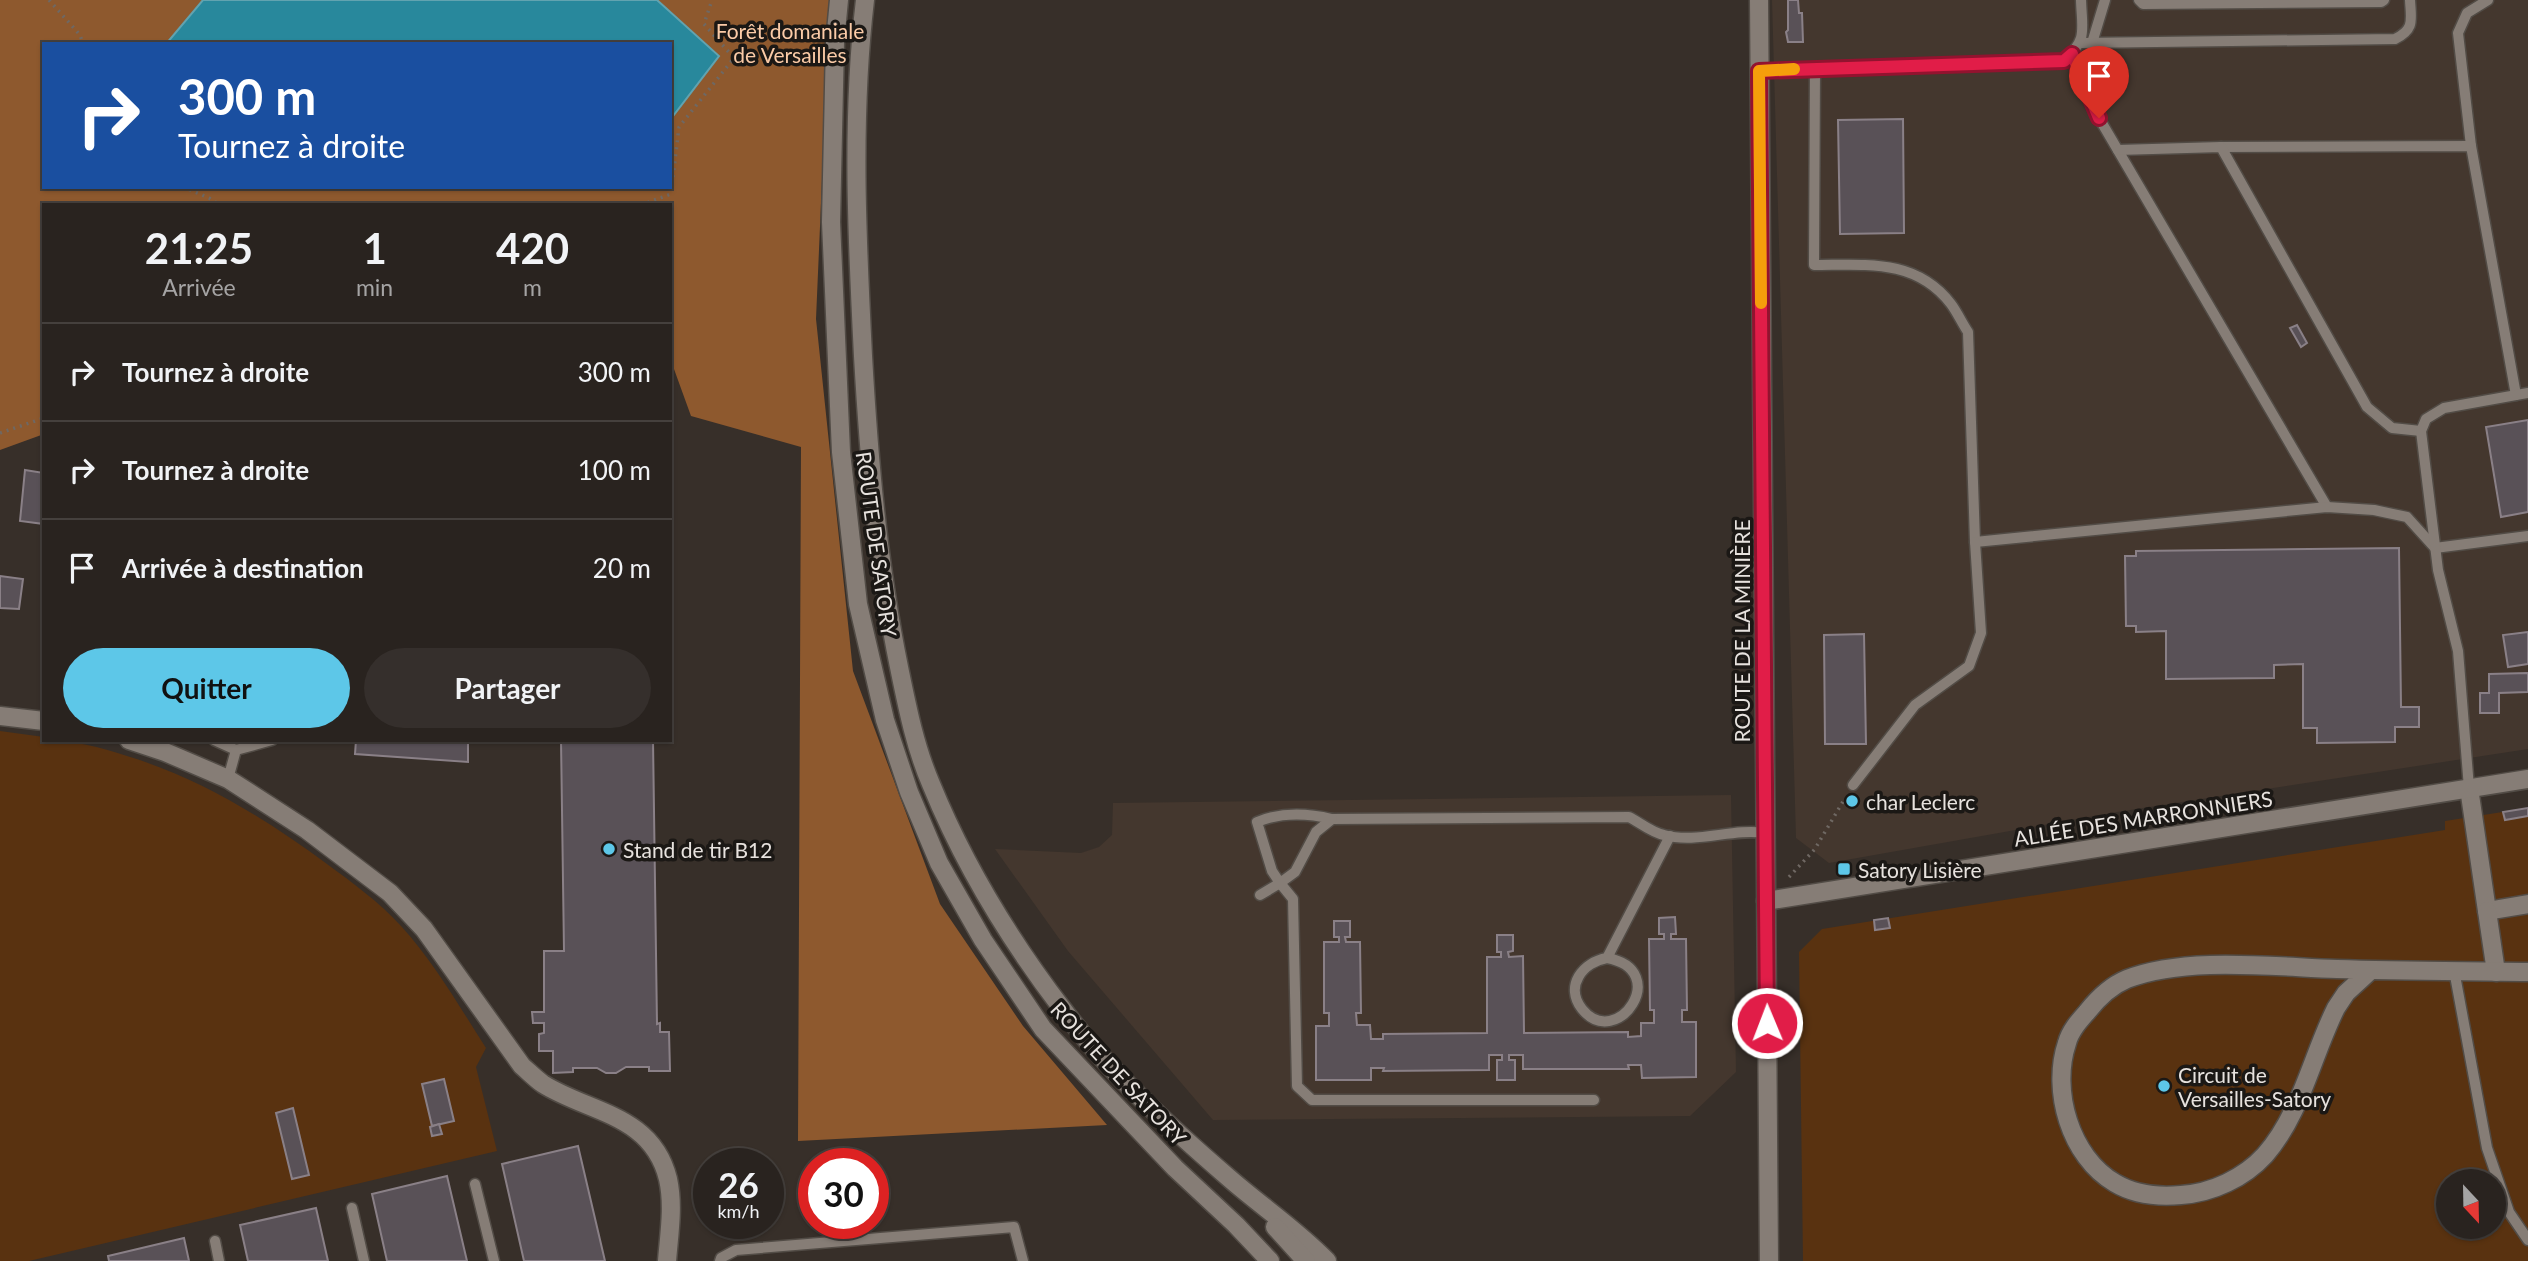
<!DOCTYPE html>
<html lang="fr">
<meta charset="utf-8">
<style>
:root{--surface:#29231f;--page:#352f2c;--text:#f1f3f6;--muted:#a5a4a4;--line:#45403d;--accent:#5dc7e8}
body{margin:0;font-family:Lato,sans-serif;background:var(--page);color:var(--text);height:100vh;display:flex;flex-direction:column;font-size:26px;white-space:nowrap}
*{box-sizing:border-box;margin:0}
p{font-size:23px;color:var(--muted)}
.icon{flex:none;width:38px;height:38px;fill:none;stroke:currentColor;stroke-width:2;stroke-linecap:round;stroke-linejoin:round}
.map{position:relative;flex:1;overflow:hidden}
.details{position:absolute;left:42px;top:203px;width:630px;height:539px;display:flex;flex-direction:column;background:var(--surface);border-radius:0px;box-shadow:0 2px 5px #0004,0 0 0 2px var(--line)}
.details>*{flex:none}
.top-card{position:absolute;left:42px;top:42px;width:630px;height:147px;border-radius:0px;box-shadow:0 2px 5px #0004,0 0 0 2px var(--line);background:#1a4fa0;color:#fff;overflow:hidden}
.needle{width:46px;rotate:158deg}
.buttons{position:absolute;left:2436px;top:1169px;display:grid;gap:14px}
.buttons a{display:grid;place-items:center;width:70px;height:70px;border-radius:50%;background:var(--surface);box-shadow:0 2px 5px #0004,0 0 0 2px var(--line);font-size:35px}
.speed{position:absolute;left:693px;top:1148px;display:flex;gap:14px;font-size:35px;font-weight:700;text-align:center}
.speed>*{display:grid;place-content:center;width:91px;height:91px;border-radius:50%;background:var(--surface);box-shadow:0 2px 5px #0004,0 0 0 2px var(--line);line-height:1}
.speed small{font-size:18px;font-weight:400}
.speed .limit{border:10px solid #d22;background:#fff;color:#111}
.pin{position:absolute;display:grid;place-items:center;width:60px;height:60px;color:#fff;margin:-72px -30px;border-radius:50% 50% 50% 0;rotate:-45deg;box-shadow:0 0 7px #0007}
.pin .icon{rotate:45deg}
.me{position:absolute;width:77px;margin:-38px;rotate:359deg;stroke-linejoin:round;filter:drop-shadow(0 0 5px #0008)}
.turn{display:flex;align-items:center;gap:24px;height:147px;padding:0 21px;font-size:32px}
.turn .icon{width:91px;height:91px;stroke-width:2.5}
.turn b{display:block;font-size:49px;line-height:60px}
.eta{display:flex;justify-content:space-evenly;align-items:center;height:119px;text-align:center}
.eta b{font-size:42px;font-weight:700;line-height:49px}
.action{display:flex;gap:14px;margin-top:auto;padding:14px 21px}
.action a{flex:1;height:80px;border-radius:42px;background:var(--accent);color:#111;font-size:28px;font-weight:700;line-height:80px;text-align:center}
.action a+a{background:var(--page);color:var(--text)}
ul{padding:0;list-style:none}
li{display:flex;align-items:center;gap:21px;height:98px;padding:0 21px;border-top:2px solid var(--line)}
li div{flex:1}
li b{display:block;font-size:26px}
li em{font-style:normal}
.map>svg:first-child{display:block}
.built{fill:#44372e}
.green{fill:#593210;fill-rule:evenodd}
.forest{fill:#8e592e;fill-rule:evenodd}
.water{fill:#28889c;stroke:#61a3b0;stroke-width:2}
.building{fill:#595157;stroke:#8a8087;stroke-width:2}
.lines{fill:none;stroke-linecap:round;stroke-linejoin:round}
.lane-casing{stroke:#524c46;stroke-width:13}
.street-casing{stroke:#524c46;stroke-width:21}
.secondary-casing{stroke:#524c46;stroke-width:21}
.path{stroke:#6f6863;stroke-width:3.5;stroke-dasharray:2 5;stroke-linecap:butt}
.lane{stroke:#867d76;stroke-width:10}
.street{stroke:#867d76;stroke-width:18}
.secondary{stroke:#867d76;stroke-width:18}
.route-casing{stroke:#92132f;stroke-width:18}
.route{stroke:#e11d48;stroke-width:12}
.slow{stroke:#f59e0b;stroke-width:12}
.poi-dot{fill:#5dc7e8;stroke:#1b1815;stroke-width:2.5}
.labels{text-anchor:middle;dominant-baseline:central;stroke-width:7;stroke-linejoin:round;paint-order:stroke}
.park-label{font-size:21px;fill:#fbcba7;stroke:#1b1815}
.street-label{font-size:21px;fill:#e7e2de;stroke:#1b1815}
.poi-label{font-size:21px;fill:#e7e2de;stroke:#1b1815;text-anchor:start}
</style>
<div class="map">
<svg width="2528" height="1261" viewBox="0 0 2528 1261">
<rect width="100%" height="100%" fill="#372f29"/>
<g class="built">
<path d="M1772,0H2528V749L2117,812L1829,863L1796,838Z"/>
<path d="M1731,795L1736,1072L1690,1116L1213,1120L1068,951L995,849L1081,853L1099,847L1112,835L1113,803Z"/>
</g>
<g class="green">
<path d="M0,731L44,737V740C73,740 100,747 127,756C202,779 264,818 327,864C353,883 379,902 401,926C434,962 459,1006 486,1048L476,1067L497,1151L29,1261H0Z"/>
<path d="M2528,808V1261H1803L1799,952L1822,929L2445,830V821ZM2448,1181H2494V1227H2448Z"/>
</g>
<path class="forest" d="M0,0H836L824,134L816,319L853,671L940,904L1023,1026L1107,1125L798,1141L801,447L691,416L670,358V205H44V434L0,450ZM44,44H670V187H44Z"/>
<path class="water" d="M203,0H657L719,56L670,120V44H166Z"/>
<g class="building">
<path d="M1788,0H1798L1799,13H1802L1803,42H1788L1786,32L1788,30Z"/>
<path d="M1903,119L1904,233L1840,234L1838,120Z"/>
<path d="M2297,325L2307,343L2301,347L2290,328Z"/>
<path d="M2528,420V512L2501,517L2486,427Z"/>
<path d="M25,470L44,473V524L20,521Z"/>
<path d="M2399,548L2401,707H2419V727H2395V742L2317,743V728H2303V664L2274,665V678L2166,679V631L2136,632V626H2126L2125,556H2136V551Z"/>
<path d="M0,576L23,579L19,609L0,608Z"/>
<path d="M2528,632V664L2508,667L2503,635Z"/>
<path d="M1864,634L1866,744H1825L1824,635Z"/>
<path d="M2528,673V692L2499,693V713H2480V693H2489V674Z"/>
<path d="M356,740H468V762L355,754Z"/>
<path d="M561,740H653L657,1024L660,1023V1032H669L670,1071H649V1067H626L616,1073H606L597,1068H573V1072L553,1073V1051H539V1034L544,1033V1023H533L532,1012H544V951H564Z"/>
<path d="M2528,808V816L2505,820L2503,812Z"/>
<path d="M1675,917L1676,934H1671V939H1686L1687,1010H1682V1022H1696V1077L1642,1078L1641,1065H1628L1629,1069H1523V1055H1509V1060H1515V1080H1497V1060H1502V1055H1489V1070L1383,1071L1384,1068H1371V1080H1316V1026H1329V1013H1324V942H1339V937H1334V921H1350V937H1345L1346,942H1360L1361,1013H1356L1357,1025H1370L1371,1039H1383V1034L1487,1033V957H1501V952H1497V935H1513V951L1508,952L1509,957L1523,956L1524,1033L1628,1032V1037L1641,1036V1023H1654V1010H1650L1649,939H1664V934H1659V918Z"/>
<path d="M1888,918L1890,928L1875,930L1874,920Z"/>
<path d="M444,1079L454,1121L432,1126L422,1084Z"/>
<path d="M293,1108L309,1175L292,1179L276,1113Z"/>
<path d="M439,1124L442,1134L432,1136L430,1127Z"/>
<path d="M578,1146L605,1261H524L502,1164Z"/>
<path d="M447,1176L467,1261H387L372,1194Z"/>
<path d="M316,1208L328,1261H248L240,1225Z"/>
<path d="M184,1238L189,1261H109L108,1256Z"/>
</g>
<g class="lines">
<g class="lane-casing">
<g id="lane">
<path d="M2139,0L2143,4L2381,2L2384,0"/>
<path d="M2080,43L2395,39C2415,29 2411,20 2410,0"/>
<path d="M2092,43L2105,0"/>
<path d="M2072,54L2099,118L2327,507"/>
<path d="M1815,69L2064,61C2088,39 2082,31 2081,0"/>
<path d="M1759,71L1815,69L1814,265C1865,265 1916,258 1951,304C1957,312 1962,323 1968,332L1975,542L2327,507L2374,510L2407,517L2435,548L2528,536"/>
<path d="M2471,146L2458,33L2467,13L2488,0"/>
<path d="M2221,147L2471,146L2516,395"/>
<path d="M2118,150L2221,147L2367,407L2392,428L2421,431"/>
<path d="M214,740L236,750"/>
<path d="M228,779L236,750L272,740"/>
<path d="M1853,785L1915,705L1969,666L1981,633L1975,542"/>
<path d="M2469,788L2458,651L2438,570L2421,431L2426,419L2444,408L2528,393"/>
<path d="M1332,819L1629,817C1639,822 1652,833 1664,835C1697,844 1732,828 1765,833"/>
<path d="M1260,895L1280,883L1272,871L1257,822C1281,812 1307,813 1332,819L1316,832L1295,872L1280,883L1293,899L1297,1086L1312,1100H1594"/>
<path d="M1607,958C1583,962 1564,986 1582,1009C1617,1052 1673,970 1607,958L1670,836"/>
<path d="M2454,970L2487,1148L2509,1212L2528,1240"/>
<path d="M475,1184L494,1261"/>
<path d="M352,1208L364,1261"/>
<path d="M215,1241L219,1261"/>
<path d="M720,1261L721,1258L736,1250L1014,1227L1023,1261"/>
</g>
</g>
<g class="street-casing">
<g id="street">
<path d="M1759,0L1769,1261"/>
<path d="M0,716L44,721"/>
<path d="M129,740L165,752L228,779L307,830L390,893L424,929L522,1066C529,1072 536,1079 543,1084C589,1113 652,1114 668,1179C674,1206 669,1235 667,1261"/>
<path d="M2469,788L2487,911L2528,904"/>
<path d="M1766,901L2528,779"/>
<path d="M2487,911L2496,972"/>
<path d="M2371,970L2346,993L2336,1008C2312,1056 2301,1114 2265,1155C2244,1178 2212,1193 2181,1195C2159,1197 2135,1195 2115,1183C2070,1157 2051,1090 2067,1043C2070,1031 2079,1021 2087,1012C2098,998 2110,986 2127,979C2186,956 2275,967 2337,969C2401,971 2465,971 2528,972"/>
</g>
</g>
<g class="secondary-casing">
<g id="secondary">
<path d="M839,0L835,42L831,222L841,452L858,604L885,720L909,792L939,863L983,940L1043,1029L1175,1168L1236,1225L1270,1261"/>
<path d="M865,0C851,118 857,238 863,356C869,461 878,565 899,667C907,706 915,747 931,784C964,865 1011,942 1064,1011C1110,1073 1170,1127 1229,1178C1261,1206 1297,1230 1327,1261"/>
<path d="M1275,1227L1306,1261"/>
</g>
</g>
<g class="path">
<path d="M49,0L80,35L83,44"/>
<path d="M183,187L209,198L220,205"/>
<path d="M641,205L671,194L679,127L734,58L704,24L712,0"/>
<path d="M0,433L44,418"/>
<path d="M1789,877L1815,849L1845,798"/>
</g>
<use href="#lane" class="lane"/>
<use href="#street" class="street"/>
<use href="#secondary" class="secondary"/>
</g>
<g class="lines">
<g class="route-casing">
<path id="route" d="M1767,1023L1759,71L2064,61L2072,54L2099,118"/>
</g>
<use href="#route" class="route"/>
<path class="slow" d="M1761,303L1759,71L1794,69"/>
</g>
<g class="poi-dot">
<circle cx="1852" cy="801" r="7"/>
<circle cx="609" cy="849" r="7"/>
<rect x="1837" y="862" width="14" height="14" rx="3.5"/>
<circle cx="2164" cy="1086" r="7"/>
</g>
<g class="labels">
<g class="park-label">
<text x="790" y="30">Forêt domaniale<tspan x="790" dy="24">de Versailles</tspan></text>
</g>
<g class="street-label">
<text transform="translate(877 544) rotate(82)">ROUTE DE SATORY</text>
<text transform="translate(1741 631) rotate(-90)">ROUTE DE LA MINIÈRE</text>
<text transform="translate(2143 818) rotate(-9)">ALLÉE DES MARRONNIERS</text>
<text transform="translate(1119 1073) rotate(47)">ROUTE DE SATORY</text>
</g>
<g class="poi-label">
<text x="1866" y="801">char Leclerc</text>
<text x="623" y="849">Stand de tir B12</text>
<text x="1858" y="869">Satory Lisière</text>
<text x="2178" y="1074">Circuit de<tspan x="2178" dy="24">Versailles-Satory</tspan></text>
</g>
</g>
</svg>
<div class="buttons">
<a><svg class="needle" viewBox="-14 -14 28 28"><path d="M0-13l5 13h-10z" fill="#e53935"/><path d="M0 13l5-13h-10z" fill="#a5a4a4"/></svg></a>
</div>
<div class="speed"><div>26<small>km/h</small></div><div class="limit">30</div></div>
<div class="pin" style="left:2099px;top:118px;background:#d93025"><svg class="icon" aria-label="arrive" viewBox="0 0 24 24"><path d="M6 21V4h12l-3 4 3 4H6"/></svg></div>
<svg class="me" style="left:1767px;top:1023px" viewBox="-20 -20 40 40"><circle r="17" fill="#e11d48" stroke="#fff" stroke-width="3"/><path d="M0-11L8 9 0 5-8 9z" fill="#fff"/></svg>
<div class="top-card">
<div class="turn"><svg class="icon" aria-label="right" viewBox="0 0 24 24"><path d="M7 20v-9h11M14 6l5 5-5 5"/></svg><div><b>300 m</b>Tournez à droite</div></div>
</div>
<section class="details">
<div class="eta">
<div><b>21:25</b><p>Arrivée</p></div>
<div><b>1</b><p>min</p></div>
<div><b>420</b><p>m</p></div>
</div>
<ul>
<li><svg class="icon" aria-label="right" viewBox="0 0 24 24"><path d="M7 20v-9h11M14 6l5 5-5 5"/></svg><div><b>Tournez à droite</b></div><em>300 m</em></li>
<li><svg class="icon" aria-label="right" viewBox="0 0 24 24"><path d="M7 20v-9h11M14 6l5 5-5 5"/></svg><div><b>Tournez à droite</b></div><em>100 m</em></li>
<li><svg class="icon" aria-label="arrive" viewBox="0 0 24 24"><path d="M6 21V4h12l-3 4 3 4H6"/></svg><div><b>Arrivée à destination</b></div><em>20 m</em></li>
</ul>
<div class="action"><a>Quitter</a><a>Partager</a></div>
</section>
</div>
